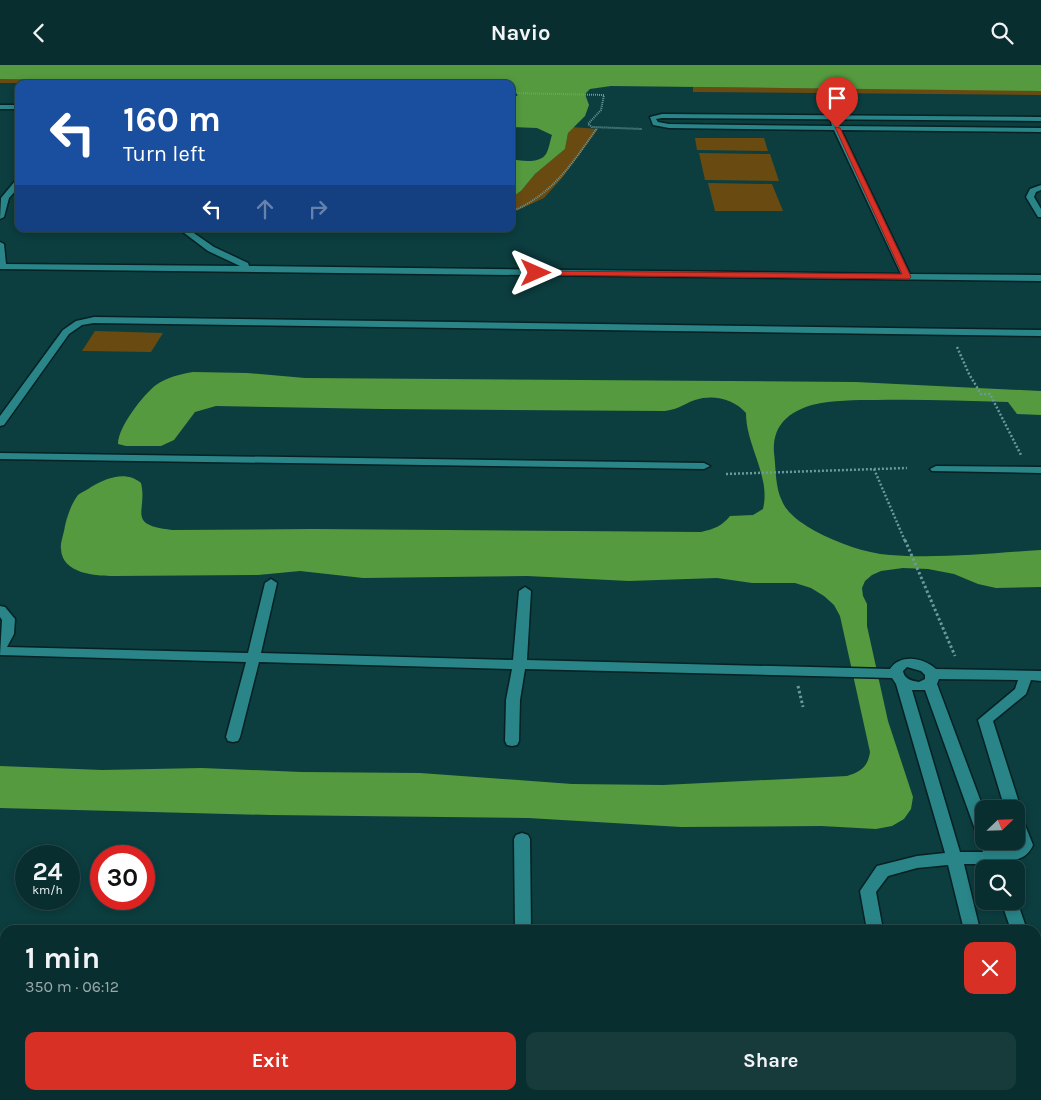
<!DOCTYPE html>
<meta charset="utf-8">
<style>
:root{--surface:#092e2f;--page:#173a3b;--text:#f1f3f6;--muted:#99a8aa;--line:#294a4b;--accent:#d93025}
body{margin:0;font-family:Karla,sans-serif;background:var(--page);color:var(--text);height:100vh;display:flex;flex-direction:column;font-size:19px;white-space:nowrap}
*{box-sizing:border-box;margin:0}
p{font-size:16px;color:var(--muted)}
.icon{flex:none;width:28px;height:28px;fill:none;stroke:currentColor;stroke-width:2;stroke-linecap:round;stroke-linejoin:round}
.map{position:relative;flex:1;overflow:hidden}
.panel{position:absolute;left:0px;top:860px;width:1041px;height:175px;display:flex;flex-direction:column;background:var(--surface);border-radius:15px 15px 0 0;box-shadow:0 2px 8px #0003,0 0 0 1px var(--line)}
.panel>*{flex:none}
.banner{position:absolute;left:15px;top:15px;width:500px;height:152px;border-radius:10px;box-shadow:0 2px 8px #0003,0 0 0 1px var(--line);background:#1a4fa0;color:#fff;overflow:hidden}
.needle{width:32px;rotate:67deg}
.controls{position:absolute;left:975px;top:735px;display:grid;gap:10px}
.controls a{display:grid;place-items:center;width:50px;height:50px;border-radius:10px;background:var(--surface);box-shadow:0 2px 8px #0003,0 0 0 1px var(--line);font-size:25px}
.speed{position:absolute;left:15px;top:780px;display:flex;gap:10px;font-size:25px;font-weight:700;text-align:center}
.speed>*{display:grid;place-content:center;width:65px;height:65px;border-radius:50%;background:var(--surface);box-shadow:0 2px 8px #0003,0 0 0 1px var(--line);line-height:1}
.speed small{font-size:12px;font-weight:400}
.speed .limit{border:8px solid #d22;background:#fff;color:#111}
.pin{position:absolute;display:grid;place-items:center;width:42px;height:42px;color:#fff;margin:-51px -21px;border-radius:50% 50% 50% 0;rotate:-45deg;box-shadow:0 0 5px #0007}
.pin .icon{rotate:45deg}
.me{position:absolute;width:55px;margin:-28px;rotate:90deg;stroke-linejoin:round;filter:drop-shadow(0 0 4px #0008)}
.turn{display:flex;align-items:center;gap:18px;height:105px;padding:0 25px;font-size:22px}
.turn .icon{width:65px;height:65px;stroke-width:2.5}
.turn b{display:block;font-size:35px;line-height:42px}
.lanes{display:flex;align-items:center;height:48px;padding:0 25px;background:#0003;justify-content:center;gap:25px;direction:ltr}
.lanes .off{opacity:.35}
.round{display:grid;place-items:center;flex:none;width:52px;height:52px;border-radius:10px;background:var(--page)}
.headline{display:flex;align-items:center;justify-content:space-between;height:85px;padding:0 25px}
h1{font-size:30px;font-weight:700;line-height:38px}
.action{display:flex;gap:10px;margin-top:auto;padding:10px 25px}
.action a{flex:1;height:58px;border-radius:10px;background:var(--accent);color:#fff;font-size:20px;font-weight:700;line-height:58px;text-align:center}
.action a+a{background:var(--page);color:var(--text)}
header{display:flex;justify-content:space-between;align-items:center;height:65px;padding:0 25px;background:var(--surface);font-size:22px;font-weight:700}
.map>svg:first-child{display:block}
.green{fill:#694b12}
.water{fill:#559a3f}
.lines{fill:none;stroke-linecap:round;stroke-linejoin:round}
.stream{fill:#559a3f;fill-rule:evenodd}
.street-casing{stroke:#052123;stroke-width:3}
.path-far2{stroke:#6c999a;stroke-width:2;stroke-dasharray:1 1;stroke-linecap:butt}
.path-far1{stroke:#6c999a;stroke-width:2.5;stroke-dasharray:2 2;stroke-linecap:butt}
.path{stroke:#6c999a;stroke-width:3;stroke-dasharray:2.5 2.5;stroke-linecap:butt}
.street{fill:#298588;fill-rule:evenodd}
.route{fill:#d93025;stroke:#8d1f18}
</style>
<header><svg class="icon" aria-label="back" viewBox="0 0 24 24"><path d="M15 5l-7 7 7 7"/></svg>Navio<svg class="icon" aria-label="search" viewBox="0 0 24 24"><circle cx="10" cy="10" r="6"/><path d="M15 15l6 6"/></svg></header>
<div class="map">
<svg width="1041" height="1035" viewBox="0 0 1041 1035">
<rect width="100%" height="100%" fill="#0c3d3f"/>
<g class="green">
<path d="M58,13L496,18L499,19L0,18V14Z"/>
<path d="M693,22L1023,25L1041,26V30L693,27Z"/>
<path d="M572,62L598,64L562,113L544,133L511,148V133L521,126L535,109L565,84L568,68Z"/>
<path d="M695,73H764L768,86L697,85Z"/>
<path d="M699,88L770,89L779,116L705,115Z"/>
<path d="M708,118L772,119L783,146H715Z"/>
<path d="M320,164H421C387,168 354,169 320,164Z"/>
<path d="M95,266L163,268L151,287L82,286Z"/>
</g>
<g class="water">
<path d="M0,0H1041V26L611,21L590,24L585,29L589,40L585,51L568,68L565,84L535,109L521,126L511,133V94C520,96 540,99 546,89C549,84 550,76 552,70L537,63L511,62V34L518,30L511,23V19L0,14Z"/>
<path d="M193,307L247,308L305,313L856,317L1041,326V350L1017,349L1008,337C964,336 920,334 876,335C855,335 833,335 812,340C788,347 772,361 774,388C776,403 775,422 782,436C788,450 803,459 815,466C838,478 864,488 890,490C937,494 994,488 1041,485V522L996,523L978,519L954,509L928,504L903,503L881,506L872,510L865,516L862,523L863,531L867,539V561L888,656L913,732L911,744L904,754L892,761L876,764L821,761L681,762L528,753L270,750L0,743V701L102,705L202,703L301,707L420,708L572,719L663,720L847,711C860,707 868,702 870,687L840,551L834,540L824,531L811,523L795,518H752L717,513L629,516L527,511L363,513L300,506L258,510L114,511C96,511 62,509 61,484C60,479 63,471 64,466C66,454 71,439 78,430C81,427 88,425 91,422C106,413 126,405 141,418C148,446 125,460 172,465L313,464L701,467C714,464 722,461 730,451L753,450L763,444C771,411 746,381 746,348C734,334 713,329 695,335C683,339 680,344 665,346L382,344L216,341L195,347L174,375L161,381H126L118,379C118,362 143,330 156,320C167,312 181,309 193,307Z"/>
</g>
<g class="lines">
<rect class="stream" x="0" y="963" width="5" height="8"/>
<g class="street-casing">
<g id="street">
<rect x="0" y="40" width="19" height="4"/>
<path d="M662,49L1041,52V56L662,53L656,54L658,57L669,59L832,61L831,57L834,55L839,61L1041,63V67L841,65L910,209L1041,210V216L0,204V177L4,179L6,199L240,201L208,186L179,164H188L214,182L248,198L249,201L901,209L834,65L669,63L653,60L650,52Z"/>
<path d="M16,115H19V122L9,133L4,152L0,154L1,133Z"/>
<path d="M1041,120V125L1036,127L1034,132L1041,144V152H1038L1026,132L1030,124Z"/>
<path d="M94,252L1041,265V271L94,258L82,260L69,269L4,360L0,361V351L63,265L76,256Z"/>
<path d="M0,388L704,398L710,401L704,404L0,394Z"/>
<path d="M936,401L1041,402V408L932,406L930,404Z"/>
<path d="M271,514L277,518L261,588L513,595L519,526L525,522L531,526L527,595L890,604C900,589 923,592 936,604L1041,606V616L1031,615L1026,629L993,656L1021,744L1017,748L1021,750L1033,780C1027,794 1016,795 1003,797L1005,804H989L987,799H964L980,865H964L948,800L917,803L888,811L876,827L883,865H867L860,826L877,801L917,791L945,788L896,619L892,613L525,604L520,635L519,676L517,680L512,681L507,680L505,676L506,635L512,604L259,597L240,672L238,676L233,677L228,676L226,672L246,597L0,590L2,555L0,552V541L5,542L15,554L14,569L7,582L248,588L265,518ZM907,602L921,606L925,610V614L919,617C912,616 904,614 903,606ZM939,614L1018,615L1015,624L978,655L1005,744H1016L1017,780L1014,783L998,786L995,776H984V745L937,619ZM912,625H925L976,767L981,772L979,776L983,787H960Z"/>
<path d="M522,768L528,770L530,774L531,865H515L514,774L516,770Z"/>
<path d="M1016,834L1017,836L1027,865H1011L1001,836H1016Z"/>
<path d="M0,888L5,889V903L0,902Z"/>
<path d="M1036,901L1041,902V928L1036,926Z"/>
<path d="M1041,969V985L1036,986V970Z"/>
<path d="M1036,1029L1039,1035H1019L1018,1030Z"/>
</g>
</g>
<g class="path-far2">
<path d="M511,28L604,30L601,45L588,59L592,62L642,64"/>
<path d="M511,147C553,129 572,99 597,63"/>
<path d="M330,164L371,167L413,164"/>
</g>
<g class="path-far1">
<path d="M957,282L969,309L981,329H990L1021,390"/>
<path d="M874,404L905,476"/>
<path d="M726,409L907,403"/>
</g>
<g class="path">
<path d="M905,475L955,591"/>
<path d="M798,621L803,642"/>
</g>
<use href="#street" class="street"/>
</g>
<path class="route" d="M835,62L840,63L911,212L909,214L536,210L532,208L536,206L902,209Z"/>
</svg>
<div class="controls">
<a><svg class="needle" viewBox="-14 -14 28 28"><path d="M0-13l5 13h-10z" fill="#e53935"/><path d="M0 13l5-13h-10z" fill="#99a8aa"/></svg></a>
<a><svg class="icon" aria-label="search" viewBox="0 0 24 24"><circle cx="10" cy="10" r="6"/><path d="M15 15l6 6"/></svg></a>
</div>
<div class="speed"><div>24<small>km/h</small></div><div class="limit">30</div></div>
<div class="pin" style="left:837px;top:63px;background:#d93025"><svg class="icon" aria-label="arrive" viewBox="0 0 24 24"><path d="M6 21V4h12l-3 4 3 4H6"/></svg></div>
<svg class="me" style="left:536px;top:208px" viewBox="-20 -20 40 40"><path d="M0-17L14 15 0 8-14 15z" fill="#d93025" stroke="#fff" stroke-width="4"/></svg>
<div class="banner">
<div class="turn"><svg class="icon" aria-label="left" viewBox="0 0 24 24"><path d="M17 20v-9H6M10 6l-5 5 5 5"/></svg><div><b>160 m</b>Turn left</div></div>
<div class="lanes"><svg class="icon" aria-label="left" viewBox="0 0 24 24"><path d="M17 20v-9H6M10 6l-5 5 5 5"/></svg><svg class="icon off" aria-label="ahead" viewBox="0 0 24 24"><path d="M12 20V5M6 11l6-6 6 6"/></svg><svg class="icon off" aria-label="right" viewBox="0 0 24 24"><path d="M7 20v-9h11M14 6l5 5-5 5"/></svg></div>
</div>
<section class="panel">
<div class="headline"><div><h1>1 min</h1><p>350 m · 06:12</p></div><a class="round" style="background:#d93025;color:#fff"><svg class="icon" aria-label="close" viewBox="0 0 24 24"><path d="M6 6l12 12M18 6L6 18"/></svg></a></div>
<div class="action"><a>Exit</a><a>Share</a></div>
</section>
</div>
